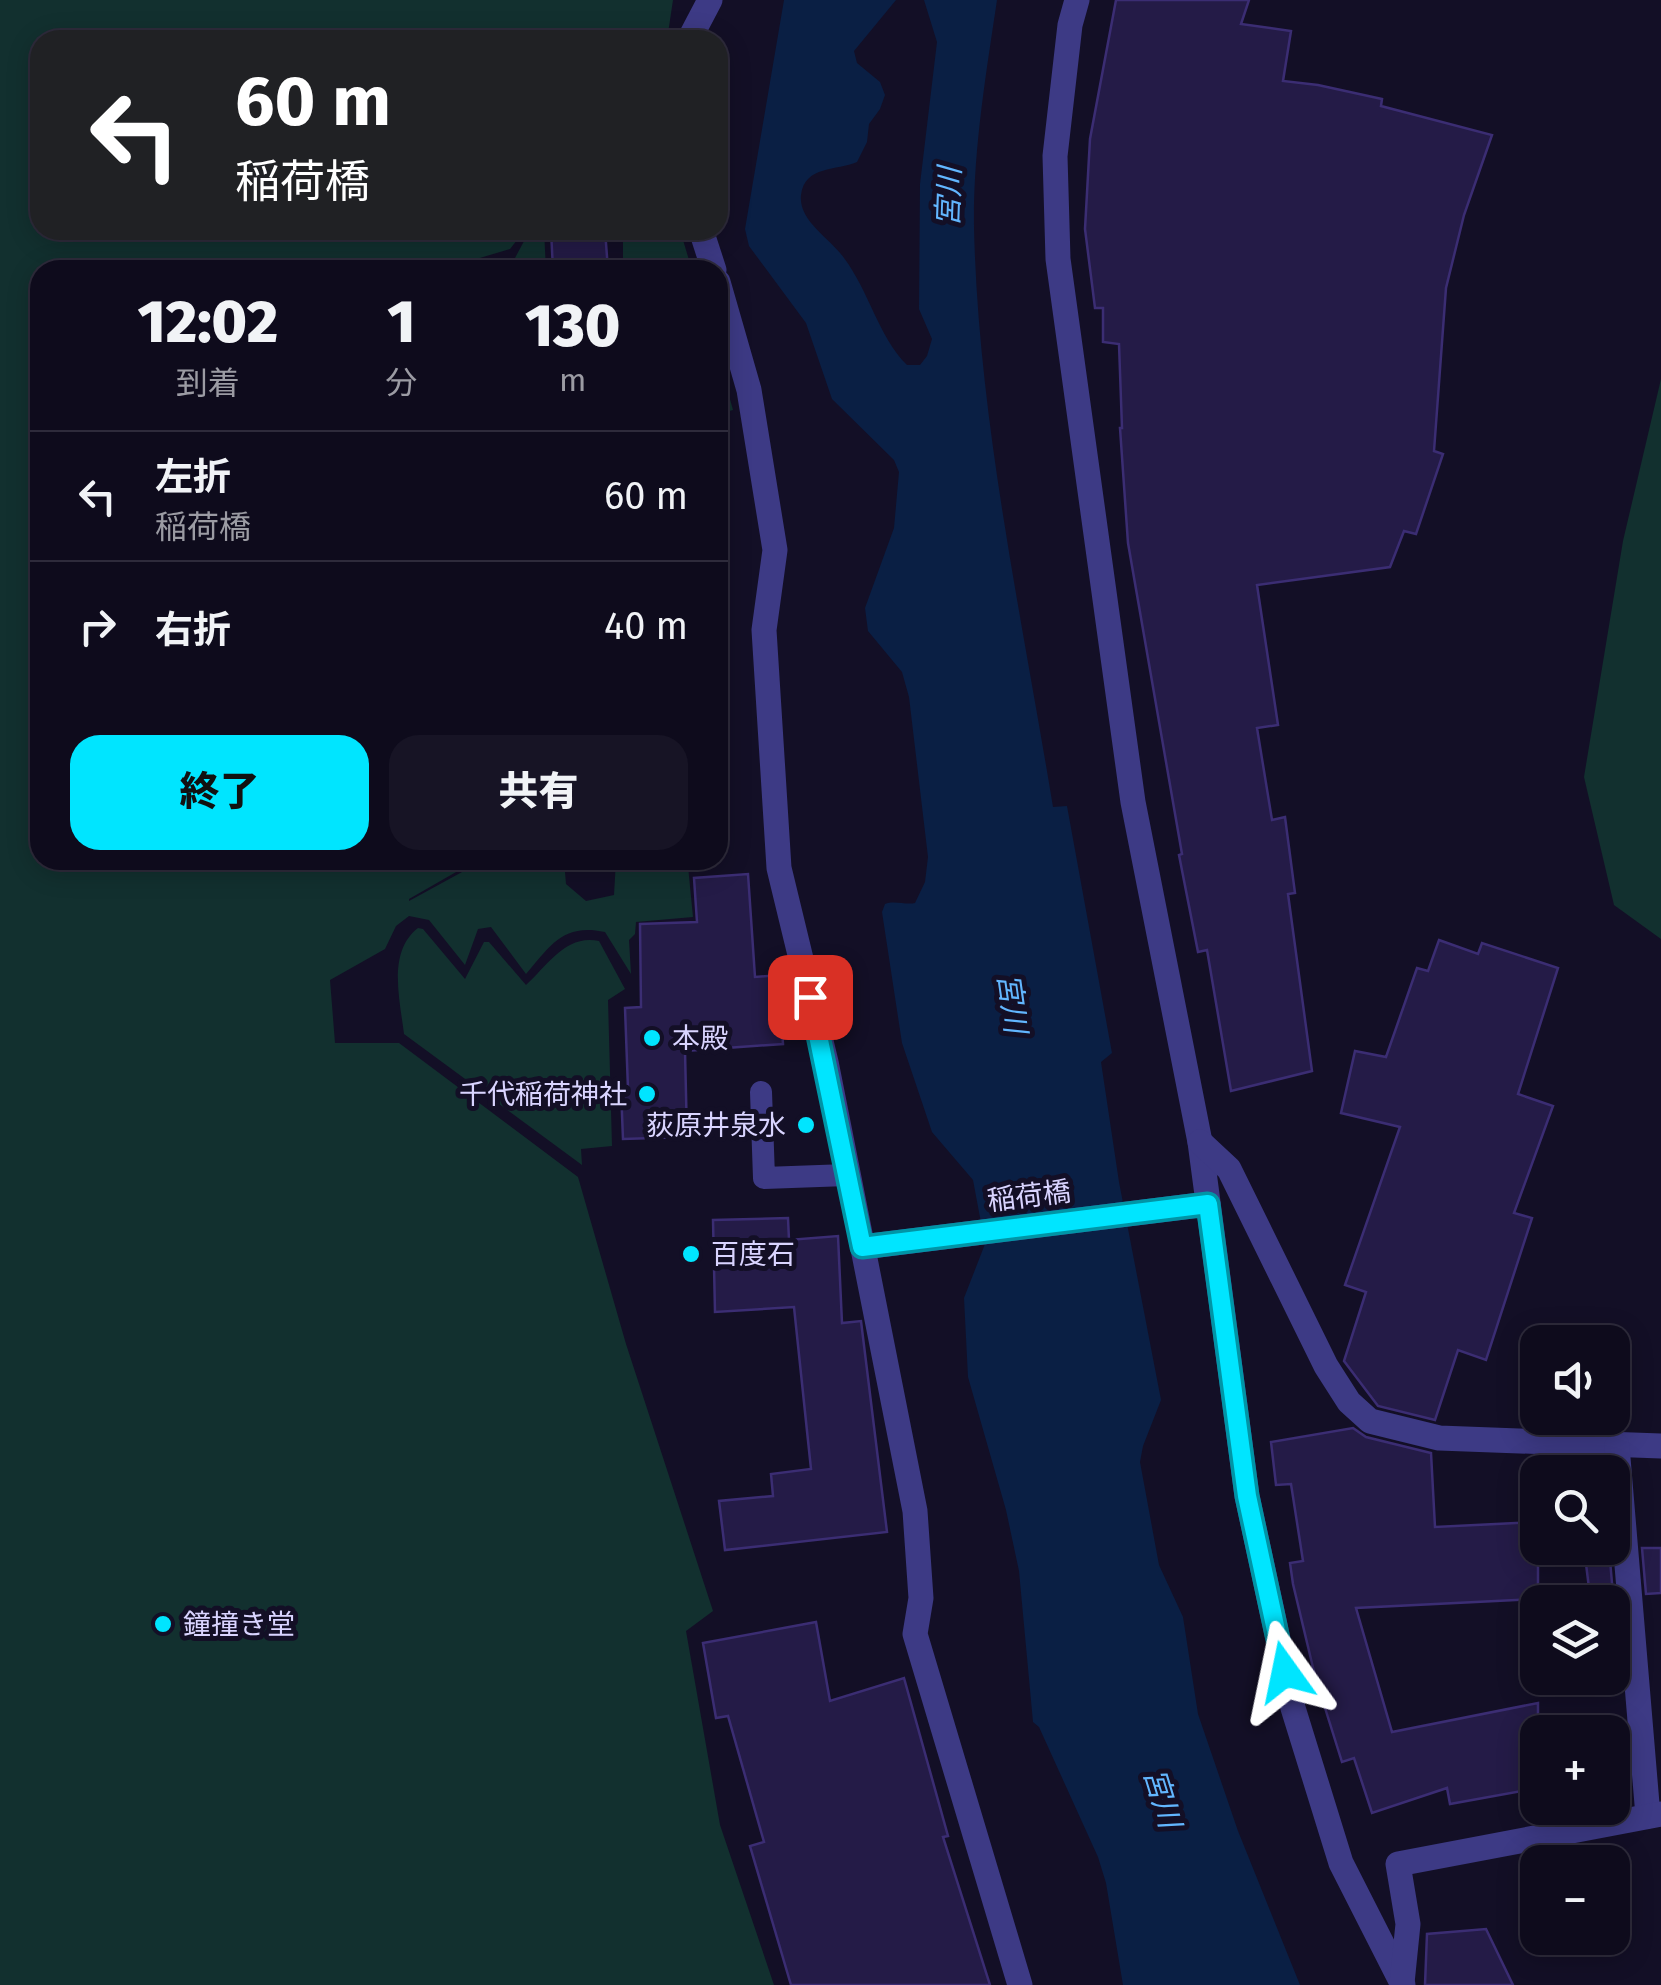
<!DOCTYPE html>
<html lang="ja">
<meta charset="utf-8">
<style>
:root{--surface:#0e0b1c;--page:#171425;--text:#f1f3f6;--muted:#9b9ba3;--line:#2e2b3b;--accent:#00e5ff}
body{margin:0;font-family:"Fira Sans","Noto Sans JP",sans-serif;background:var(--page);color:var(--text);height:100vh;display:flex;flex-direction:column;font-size:38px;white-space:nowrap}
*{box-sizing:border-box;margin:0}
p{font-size:32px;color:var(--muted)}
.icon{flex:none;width:55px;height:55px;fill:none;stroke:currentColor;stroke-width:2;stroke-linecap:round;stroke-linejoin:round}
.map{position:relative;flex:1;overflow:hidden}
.side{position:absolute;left:30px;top:260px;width:698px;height:610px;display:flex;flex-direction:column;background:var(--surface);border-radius:30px;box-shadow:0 5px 25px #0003,0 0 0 2px var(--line)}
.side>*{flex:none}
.top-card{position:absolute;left:30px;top:30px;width:698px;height:210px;border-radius:30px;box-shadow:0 5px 25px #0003,0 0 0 2px var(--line);background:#202124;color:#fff;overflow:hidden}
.fabs{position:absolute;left:1520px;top:1325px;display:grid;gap:20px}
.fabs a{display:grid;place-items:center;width:110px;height:110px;border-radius:20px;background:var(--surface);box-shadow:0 5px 25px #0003,0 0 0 2px var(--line);font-size:50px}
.pin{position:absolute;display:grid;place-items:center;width:85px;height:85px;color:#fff;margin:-42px;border-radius:20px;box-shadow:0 5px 15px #0006}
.me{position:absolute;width:110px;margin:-55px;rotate:348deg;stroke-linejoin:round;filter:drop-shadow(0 0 8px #0008)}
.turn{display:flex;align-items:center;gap:35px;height:210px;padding:0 40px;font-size:45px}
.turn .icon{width:130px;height:130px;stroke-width:2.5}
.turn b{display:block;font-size:70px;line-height:85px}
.eta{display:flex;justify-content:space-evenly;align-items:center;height:170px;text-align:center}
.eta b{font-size:60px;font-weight:800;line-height:70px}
.button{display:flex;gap:20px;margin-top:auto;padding:20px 40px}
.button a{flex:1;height:115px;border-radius:30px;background:var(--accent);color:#111;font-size:40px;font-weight:800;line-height:115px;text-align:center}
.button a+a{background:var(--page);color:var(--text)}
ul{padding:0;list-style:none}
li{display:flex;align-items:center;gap:30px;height:130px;padding:0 40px;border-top:2px solid var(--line)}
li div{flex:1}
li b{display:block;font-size:38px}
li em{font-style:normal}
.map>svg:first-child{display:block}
.green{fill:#12302f}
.water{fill:#0a1f44}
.building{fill:#241b47;stroke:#3b2d73;stroke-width:2.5}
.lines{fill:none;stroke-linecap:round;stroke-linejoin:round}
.service{stroke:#3d3a85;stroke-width:22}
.minor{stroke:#3d3a85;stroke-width:25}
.route-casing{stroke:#0095a6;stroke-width:25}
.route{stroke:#00e5ff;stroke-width:18}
.poi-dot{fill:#00e5ff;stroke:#130f26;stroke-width:4}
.labels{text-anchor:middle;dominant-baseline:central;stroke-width:10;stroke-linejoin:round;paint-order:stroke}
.poi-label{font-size:28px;fill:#d9d4ff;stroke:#130f26;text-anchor:start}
.street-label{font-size:28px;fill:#d9d4ff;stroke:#130f26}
.water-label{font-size:30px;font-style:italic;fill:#62b6ff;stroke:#130f26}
</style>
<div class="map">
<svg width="1661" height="1985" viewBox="0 0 1661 1985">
<rect width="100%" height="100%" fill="#130f26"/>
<g class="green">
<path d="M0,0H673L667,40H40V230H525L510,249L463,263L461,270H40V860H477L409,899V901L484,860H564L566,884L586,901L614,895L616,860H683L688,866L693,917L636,922L635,934L629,940L631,974L605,932C563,923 551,945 526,974L491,927L478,929L465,965L429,920L409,916L396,926L385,949L330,980L335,1043H399L578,1177L626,1344L713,1611L686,1631L720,1825L774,1985H0Z"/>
<path d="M530,230H544L546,270H516L515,258Z"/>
<path d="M623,230H680L692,270H623Z"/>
<path d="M718,356L733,410L718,414Z"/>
<path d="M1661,379V939L1614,905L1584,777L1623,541Z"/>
<path d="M418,928L423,929L465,979L484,942H489L526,985C548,965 566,934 599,941L625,989L608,1000L612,1146L581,1149L582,1165L404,1034C400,1000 387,952 418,928Z"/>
</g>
<path class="water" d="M784,0H896L854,51L857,63L880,82L885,95L880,109L869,124L867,142L857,162C837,171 805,165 801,195C798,221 831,239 844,258C869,291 878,336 907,365H920L927,356L932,339L919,309L920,184L937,42L924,0H997C986,74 973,151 974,227C978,417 1022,618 1053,807L1067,806L1112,1053L1101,1062L1119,1182L1161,1400L1143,1446L1140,1462L1159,1565L1183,1617L1198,1714L1238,1831L1300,1985H1123L1106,1883L1098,1857L1039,1727L1033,1722L1019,1571L1006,1510L968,1377L964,1298L985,1244L973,1180L932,1132L902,1043L882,912L885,904C894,900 905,905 915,903L925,882L928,857L909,697L902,672L868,631L865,608L894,528L899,472L894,460L832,399L806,323L749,246L745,229Z"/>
<g class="building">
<path d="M1116,0H1249L1241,24L1291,31L1283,81L1318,85L1382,99L1381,106L1492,135L1464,215L1446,288L1434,451L1443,454L1416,534L1404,531L1390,567L1257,585L1278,725L1257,728L1272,820L1285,817L1295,893L1288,894L1312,1071L1231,1091L1207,950L1198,952L1179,855L1182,854L1128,543L1120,428H1122L1119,344L1103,342V308H1095L1085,229L1090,139Z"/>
<path d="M551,230H605L608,270H553Z"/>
<path d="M748,874L755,977L778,975L783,1044L685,1051L687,1137L623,1139L621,1089H628L625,1008L641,1007L640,924L697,922L694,878Z"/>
<path d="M1439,940L1478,954L1482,943L1558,968L1518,1094L1553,1106L1514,1213L1532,1218L1486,1360L1458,1350L1435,1420L1378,1406L1344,1361L1366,1292L1345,1285L1400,1127L1341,1113L1355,1051L1386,1057L1417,968L1428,971Z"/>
<path d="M788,1218L789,1240L838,1236L842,1323L861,1321L887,1532L725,1550L719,1501L773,1496L771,1474L811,1469L794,1307L715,1312L713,1220Z"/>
<path d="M1353,1428L1366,1437L1431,1453L1435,1527L1538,1522V1599L1356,1608L1392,1732L1538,1703V1788L1450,1804L1447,1788L1372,1813L1354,1758L1342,1762L1315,1676L1293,1584L1290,1563L1303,1561L1291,1484L1276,1485L1271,1442Z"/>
<path d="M1584,1548H1609L1613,1595L1590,1596Z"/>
<path d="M1642,1548H1661V1593L1646,1594Z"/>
<path d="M816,1622L830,1701L904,1678L948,1836L943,1837L990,1985H791L750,1846L764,1842L728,1716L716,1718L703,1643Z"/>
<path d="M1486,1929L1513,1985H1425L1427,1934Z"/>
</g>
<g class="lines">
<path class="service" d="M761,1092L764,1178L847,1175"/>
<g class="minor">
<path d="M1077,0L1070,25L1055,156L1058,259L1133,802L1200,1142L1247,1496L1293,1708L1341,1863L1403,1985"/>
<path d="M689,40L710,0"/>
<path d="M701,230L714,270"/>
<path d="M718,282L749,390L775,550L764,630L779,868L826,1062L915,1511L921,1598L915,1634L1020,1985"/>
<path d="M1200,1142L1229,1169L1326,1366L1349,1402L1370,1421L1439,1438L1661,1446"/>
<path d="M863,1247L1208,1204"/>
<path d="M1617,1446L1648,1816"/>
<path d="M1402,1983L1408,1924L1398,1864L1661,1814"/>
</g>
</g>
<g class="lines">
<g class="route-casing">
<path id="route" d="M810,997L862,1247L1208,1204L1247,1496L1285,1672"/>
</g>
<use href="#route" class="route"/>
</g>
<g class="poi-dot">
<circle cx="652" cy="1038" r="10"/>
<circle cx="647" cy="1094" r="10"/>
<circle cx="806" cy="1125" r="10"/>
<circle cx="691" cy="1254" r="10"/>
<circle cx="163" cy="1624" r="10"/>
</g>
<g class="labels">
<g class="poi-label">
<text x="672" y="1038">本殿</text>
<text x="627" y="1094" text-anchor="end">千代稲荷神社</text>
<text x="786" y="1125" text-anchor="end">荻原井泉水</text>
<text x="711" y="1254">百度石</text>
<text x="183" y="1624">鐘撞き堂</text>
</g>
<g class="street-label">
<text transform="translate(1029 1196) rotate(-7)">稲荷橋</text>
</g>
<g class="water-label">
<text transform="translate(949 197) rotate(-88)">宮川</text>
<text transform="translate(1012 1003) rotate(82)">宮川</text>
<text transform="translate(1162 1798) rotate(73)">宮川</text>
</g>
</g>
</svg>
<div class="fabs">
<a><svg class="icon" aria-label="sound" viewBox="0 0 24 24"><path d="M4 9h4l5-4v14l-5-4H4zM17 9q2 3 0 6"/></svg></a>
<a><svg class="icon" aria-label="search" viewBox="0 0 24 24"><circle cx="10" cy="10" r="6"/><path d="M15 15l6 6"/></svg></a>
<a><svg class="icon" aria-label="layers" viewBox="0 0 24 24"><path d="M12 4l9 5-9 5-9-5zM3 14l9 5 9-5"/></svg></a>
<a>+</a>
<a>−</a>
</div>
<div class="pin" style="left:810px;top:997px;background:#d93025"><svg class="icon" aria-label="arrive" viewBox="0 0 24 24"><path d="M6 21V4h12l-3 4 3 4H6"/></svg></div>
<svg class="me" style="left:1285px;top:1672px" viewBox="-20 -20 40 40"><path d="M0-17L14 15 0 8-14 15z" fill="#00e5ff" stroke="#fff" stroke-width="4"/></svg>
<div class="top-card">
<div class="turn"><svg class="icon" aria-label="left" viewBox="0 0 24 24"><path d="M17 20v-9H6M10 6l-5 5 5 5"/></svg><div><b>60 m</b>稲荷橋</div></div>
</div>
<section class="side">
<div class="eta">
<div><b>12:02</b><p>到着</p></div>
<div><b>1</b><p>分</p></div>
<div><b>130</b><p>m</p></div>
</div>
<ul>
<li><svg class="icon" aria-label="left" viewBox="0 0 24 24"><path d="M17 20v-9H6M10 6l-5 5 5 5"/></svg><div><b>左折</b><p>稲荷橋</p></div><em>60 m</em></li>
<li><svg class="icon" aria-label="right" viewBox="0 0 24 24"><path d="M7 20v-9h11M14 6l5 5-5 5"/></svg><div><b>右折</b></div><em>40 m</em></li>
</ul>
<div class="button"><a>終了</a><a>共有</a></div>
</section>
</div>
